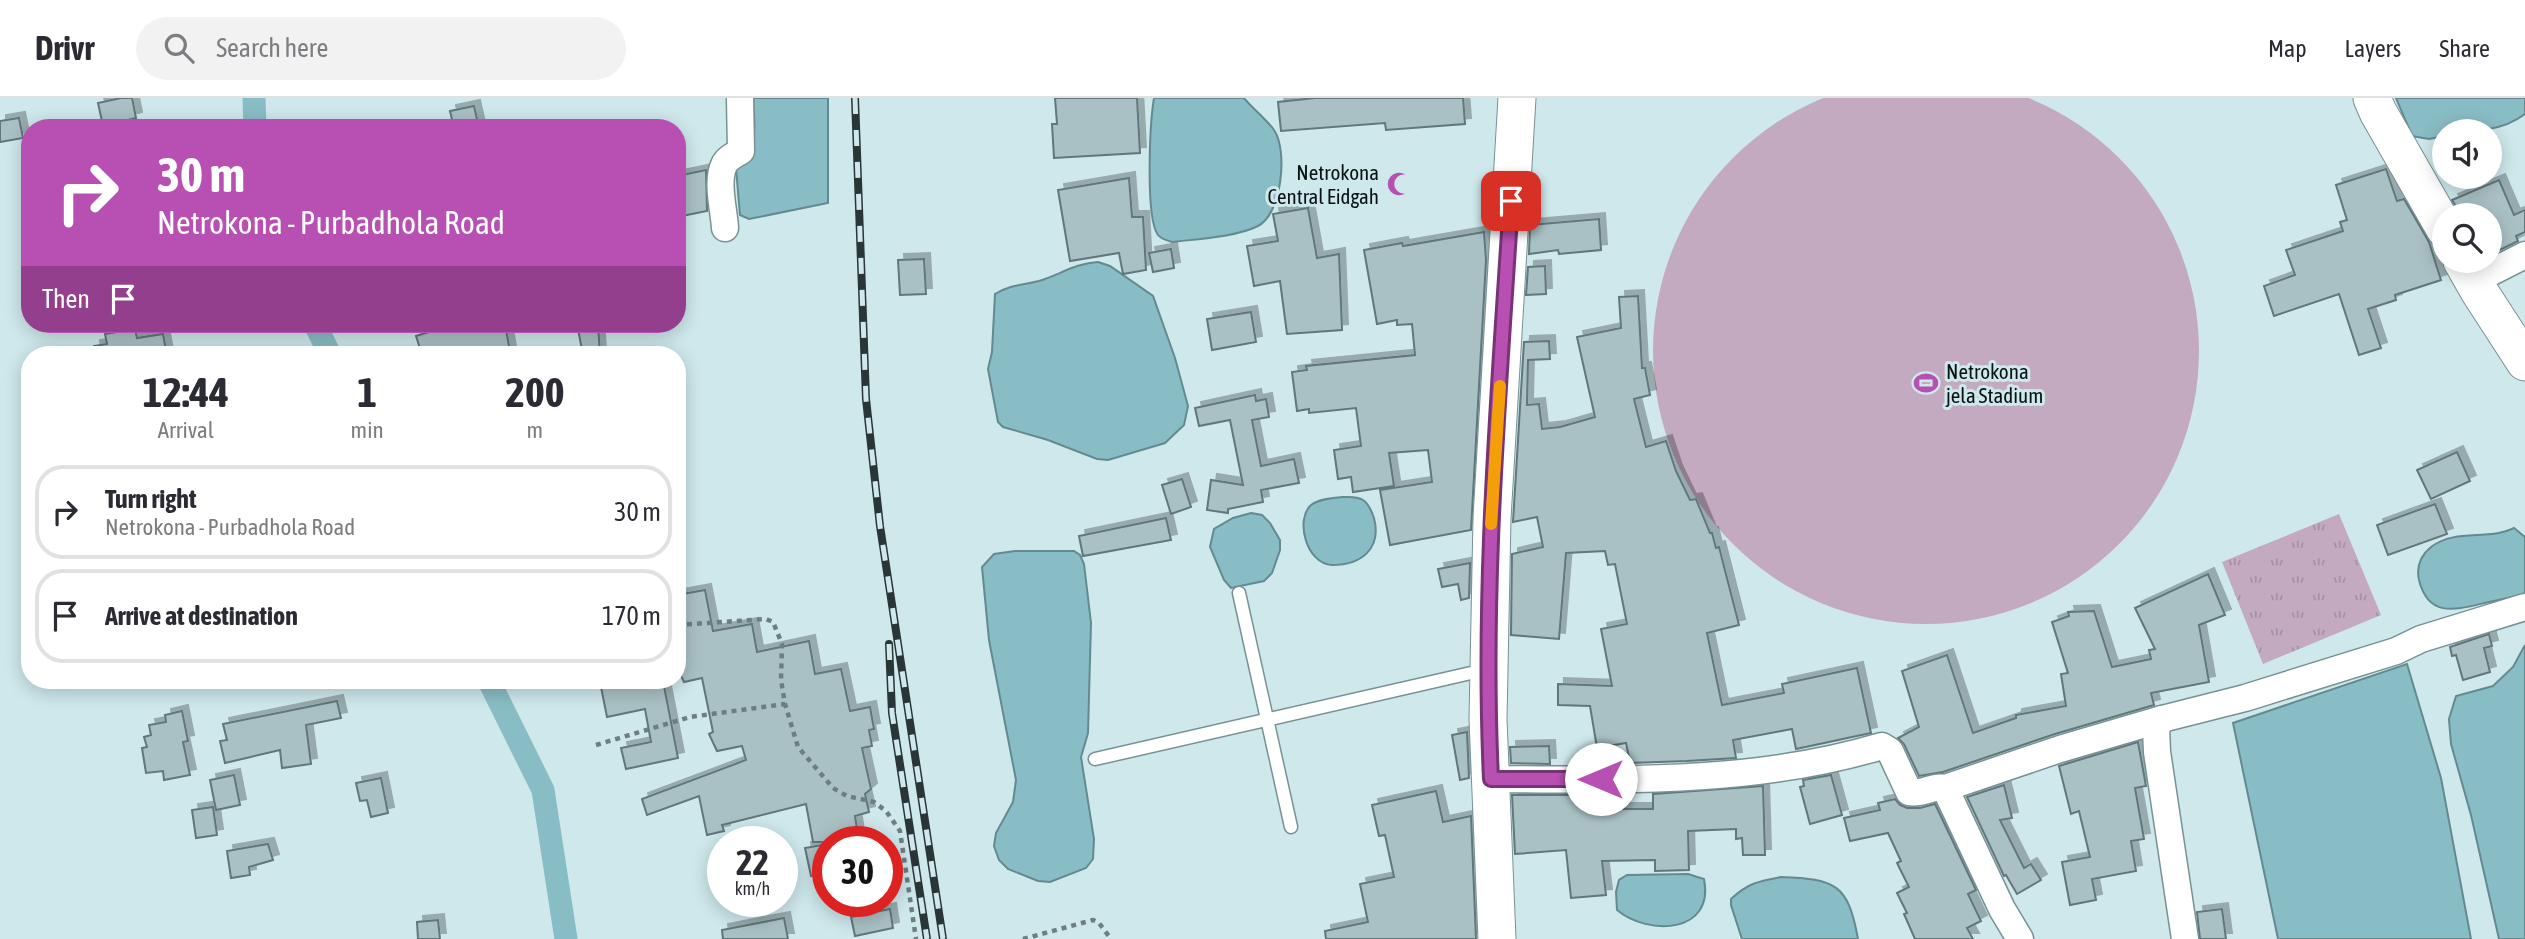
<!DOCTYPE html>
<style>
:root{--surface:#fff;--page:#f2f2f3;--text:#2b2b33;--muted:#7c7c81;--line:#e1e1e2}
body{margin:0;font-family:"Asap Condensed",sans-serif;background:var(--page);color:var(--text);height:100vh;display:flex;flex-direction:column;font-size:26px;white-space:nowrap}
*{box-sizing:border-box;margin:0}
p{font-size:23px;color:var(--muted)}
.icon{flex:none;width:38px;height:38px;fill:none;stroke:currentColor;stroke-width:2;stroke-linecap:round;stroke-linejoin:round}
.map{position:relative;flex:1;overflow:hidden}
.drawer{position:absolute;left:21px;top:248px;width:665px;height:343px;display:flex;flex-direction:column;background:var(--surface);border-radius:28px;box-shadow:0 4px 18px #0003}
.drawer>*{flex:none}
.hud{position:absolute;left:21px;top:21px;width:665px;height:214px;border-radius:28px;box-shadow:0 4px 18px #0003;background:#b84fb2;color:#fff;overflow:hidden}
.buttons{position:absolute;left:2432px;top:21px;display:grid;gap:14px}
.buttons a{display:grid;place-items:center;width:70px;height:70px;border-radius:50%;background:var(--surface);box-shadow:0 4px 18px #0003;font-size:35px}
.speed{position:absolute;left:707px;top:728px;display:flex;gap:14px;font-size:35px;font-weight:700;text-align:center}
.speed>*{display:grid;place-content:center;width:91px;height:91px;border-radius:50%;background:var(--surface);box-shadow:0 4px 18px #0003;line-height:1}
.speed small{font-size:18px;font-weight:400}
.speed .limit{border:10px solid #d22;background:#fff;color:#111}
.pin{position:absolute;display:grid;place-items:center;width:60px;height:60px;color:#fff;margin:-30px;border-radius:14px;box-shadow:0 4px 10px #0006}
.me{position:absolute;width:77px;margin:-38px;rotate:270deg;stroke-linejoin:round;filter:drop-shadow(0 0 5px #0008)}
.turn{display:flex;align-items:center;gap:24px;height:147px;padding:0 21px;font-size:32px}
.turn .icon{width:91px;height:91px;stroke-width:2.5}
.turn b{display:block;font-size:49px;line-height:60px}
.then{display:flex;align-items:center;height:66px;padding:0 21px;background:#0003;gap:14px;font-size:26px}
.eta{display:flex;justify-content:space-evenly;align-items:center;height:119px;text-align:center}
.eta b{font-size:42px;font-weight:700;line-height:49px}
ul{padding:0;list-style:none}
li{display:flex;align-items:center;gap:21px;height:94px;margin:0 14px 10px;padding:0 7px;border:4px solid var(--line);border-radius:28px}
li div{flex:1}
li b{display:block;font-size:26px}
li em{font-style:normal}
header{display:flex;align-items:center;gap:42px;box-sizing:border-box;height:98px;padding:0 35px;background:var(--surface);border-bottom:2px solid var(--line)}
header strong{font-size:33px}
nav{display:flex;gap:38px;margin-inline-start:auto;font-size:24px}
.search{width:490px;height:63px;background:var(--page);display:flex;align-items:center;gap:18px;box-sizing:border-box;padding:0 24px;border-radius:38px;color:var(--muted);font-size:26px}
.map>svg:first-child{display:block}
.grass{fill:url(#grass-tufts)}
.garden{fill:#c3aac0}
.water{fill:#89bdc5;stroke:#638a90;stroke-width:2}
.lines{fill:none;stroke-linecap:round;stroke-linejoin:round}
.canal{stroke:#89bdc5;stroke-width:23}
.building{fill:#a9c1c5;stroke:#60777b;stroke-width:2;filter:url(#shadow)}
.lane-casing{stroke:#799194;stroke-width:15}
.street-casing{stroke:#799194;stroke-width:29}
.secondary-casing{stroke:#799194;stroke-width:39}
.path{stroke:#6c7e80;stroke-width:4.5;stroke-dasharray:5 5;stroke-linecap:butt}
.lane{stroke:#fff;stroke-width:12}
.street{stroke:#fff;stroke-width:26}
.secondary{stroke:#fff;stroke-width:37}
.rail-casing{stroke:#293536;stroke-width:8}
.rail{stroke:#cee8ec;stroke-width:5;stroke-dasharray:16;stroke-linecap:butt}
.route-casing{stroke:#783374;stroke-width:18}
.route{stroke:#b84fb2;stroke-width:12}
.slow{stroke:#f59e0b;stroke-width:12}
.labels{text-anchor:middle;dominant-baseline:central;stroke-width:6;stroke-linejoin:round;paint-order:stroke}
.poi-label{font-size:21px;fill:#091213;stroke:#cee8ec;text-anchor:end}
</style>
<header>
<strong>Drivr</strong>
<div class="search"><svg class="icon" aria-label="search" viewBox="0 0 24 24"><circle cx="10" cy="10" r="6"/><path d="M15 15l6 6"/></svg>Search here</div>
<nav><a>Map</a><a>Layers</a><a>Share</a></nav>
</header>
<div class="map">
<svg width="2525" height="841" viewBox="0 0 2525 841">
<defs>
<pattern id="grass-tufts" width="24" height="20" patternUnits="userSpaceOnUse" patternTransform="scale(1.75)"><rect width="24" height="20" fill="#c3aac0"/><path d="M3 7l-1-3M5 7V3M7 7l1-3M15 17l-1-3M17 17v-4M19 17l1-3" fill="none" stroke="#a691a4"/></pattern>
<filter id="shadow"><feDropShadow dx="6" dy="-6" stdDeviation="0" flood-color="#0004"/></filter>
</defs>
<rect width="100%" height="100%" fill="#cee8ec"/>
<path class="grass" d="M2339,416L2381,517L2263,566L2222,464Z"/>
<circle class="garden" cx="1926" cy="253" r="273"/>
<g class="water">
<path d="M753,0H828V105L749,121L740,117L736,70C759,41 755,35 753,0Z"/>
<path d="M1154,0H1244C1253,11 1266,21 1274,32C1288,52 1282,116 1258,128C1236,139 1197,141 1172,144C1167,142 1162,142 1158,137C1145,119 1150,24 1154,0Z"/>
<path d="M2396,0H2525V16C2501,34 2474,33 2445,33V38L2429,41L2412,38Z"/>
<path d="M1098,164L1110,168L1153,198L1175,260L1188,308L1184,327L1165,345L1108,362L1097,361L1048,342L1003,329L998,324L988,271L992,254L995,196C1009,187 1023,187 1039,183C1059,177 1076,165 1098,164Z"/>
<path d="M1342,399C1349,399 1357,398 1363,402C1369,406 1372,414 1374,420C1382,451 1361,467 1332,467C1306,466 1295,421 1311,407C1319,401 1332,400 1342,399Z"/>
<path d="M1251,415L1262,417L1270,425L1280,442V452L1272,475L1264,483L1231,490L1224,482L1210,449L1214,431L1233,420Z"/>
<path d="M2514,430L2525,439V495C2513,500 2501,501 2489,504C2458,511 2429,522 2419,482C2416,468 2420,458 2431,449C2456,430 2488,443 2514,430Z"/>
<path d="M1015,453H1074L1080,457L1084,466L1091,525L1088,635L1081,659L1094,741L1093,761L1086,770L1050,784L1038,783L1008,771L999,762L994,748L996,735L1013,704L1016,682L989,542L982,469L994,456Z"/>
<path d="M2525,547V841H2499L2471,717L2451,646L2449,621L2456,598L2493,588L2513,569Z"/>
<path d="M2407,566L2441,680L2471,841H2278L2233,625Z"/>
<path d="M1688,776L1704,781C1715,836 1648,838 1617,812L1616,794L1619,782L1627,777Z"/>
<path d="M1781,779C1836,781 1848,786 1858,841H1742L1731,807V801C1748,785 1759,783 1781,779Z"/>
</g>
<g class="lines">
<g class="canal">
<path d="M254,0L255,30"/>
<path d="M315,226L330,257"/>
<path d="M489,583L543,692L566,841"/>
</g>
</g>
<g class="building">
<path d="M121,0H132L136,20L103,28L98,5Z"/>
<path d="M1055,0H1137L1140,55L1054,60L1052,26H1057Z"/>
<path d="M1315,0H1463L1465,26L1386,32L1385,25L1281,33L1278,4Z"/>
<path d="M474,8L479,30H454L450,13Z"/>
<path d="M19,20L23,40L0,44V23Z"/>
<path d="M2386,71L2397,103L2404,101L2429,144L2441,182L2395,197L2396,202L2368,211L2381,250L2359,257L2339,196L2274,218L2264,188L2295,177L2286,152L2343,133L2340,124L2347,122L2336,87Z"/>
<path d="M706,72L707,113L677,119V78Z"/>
<path d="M1129,80L1132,119H1143L1146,172L1123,176L1119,155L1070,163L1058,92Z"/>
<path d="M2499,82L2514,117L2525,112V134L2516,138L2518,143L2490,157V117H2461L2452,102Z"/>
<path d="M1308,110L1317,160L1339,156L1342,232L1287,236L1280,183L1254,188L1247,148L1278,143L1273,116Z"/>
<path d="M1599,121L1601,152L1559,156L1558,152L1529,156L1530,127Z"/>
<path d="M1484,134L1486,162L1471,432L1390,447L1380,392L1432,384L1428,352L1389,355L1394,388L1353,394L1351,379L1338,381L1334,352L1361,348L1356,310L1309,315V311L1297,313L1292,274L1307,272L1306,268L1415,257L1412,226L1397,227V222L1377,226L1364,152L1402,145L1403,148Z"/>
<path d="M1171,151L1174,170L1153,174L1149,155Z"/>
<path d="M924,161L926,196L900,197L898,162Z"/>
<path d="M1545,168L1546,196L1526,197L1528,169Z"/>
<path d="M1638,198L1642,270H1645L1650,297L1634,301L1646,349L1666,343L1676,373L1690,402L1696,401L1710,435H1712L1716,450L1719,449L1739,527L1707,535L1722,607L1784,595L1782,586L1857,570L1871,635L1796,651L1792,631L1733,642L1736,660L1687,663L1630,665L1626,645L1597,650L1590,608L1558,607V586L1612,588L1601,531L1627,526L1615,466L1608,467L1605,453L1566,455L1559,541L1511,537L1512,456L1543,449L1537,419L1513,424L1524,244L1549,243L1550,261L1528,262L1527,307L1539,306L1542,331L1560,329L1595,319L1577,239L1621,230L1619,199Z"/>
<path d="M1251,214L1256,244L1212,252L1207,221Z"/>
<path d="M134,226L137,240L163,236L167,257H95L94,248L107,246L105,236L117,234L116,229Z"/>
<path d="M455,226H505L510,254L491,257H422L416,238Z"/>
<path d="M577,226H598L600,257H583Z"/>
<path d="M1255,297L1256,303L1266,301L1269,319L1252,322L1261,368L1294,361L1299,385L1261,392L1263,404L1228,411V415L1207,412L1211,382L1243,387L1230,322L1199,328L1195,310Z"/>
<path d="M2457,354L2470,383L2431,401L2417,372Z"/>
<path d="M1182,381L1191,409L1171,416L1162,387Z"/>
<path d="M2435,406L2447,436L2388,457L2377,427Z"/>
<path d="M1166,420L1171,442L1083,458L1079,438Z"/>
<path d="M1470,465L1469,500L1461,502L1458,486L1442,489L1438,471Z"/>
<path d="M2208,476L2225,517L2199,527L2209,584L2151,595L2154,607L2055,636L1943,674L1919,678L1904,646L1898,640L1919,629L1902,573L1947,557L1973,635L2016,620V617L2066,608L2061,576L2068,575L2052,524L2069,518L2068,514L2094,513L2112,569L2151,561L2149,552L2155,551L2135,510Z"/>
<path d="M705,492L713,533L752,526L757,554L809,543L815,576L841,571L850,613L870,609L874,631L869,632L872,648L862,650L871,691L865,696L869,714L855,718L858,738L831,744H813L806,706L722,727L724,733L707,737L699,698L647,717L642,701L746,662L742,648L717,653L709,636L713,634L702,580L684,584L677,569V497Z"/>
<path d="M2489,536L2492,548L2484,550L2490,574L2463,582L2456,557L2452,558L2450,549Z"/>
<path d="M633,583H663L678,660L626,671L621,650L651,644L645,611L607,619L601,589Z"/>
<path d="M337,603L341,620L306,627L311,666L282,670L280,652L225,665L220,643L227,642L223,626Z"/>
<path d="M182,613L188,643L183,644L190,677L164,682L163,673L146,675L142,650L147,649L144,639L151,637L149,627L166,624L165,617Z"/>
<path d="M1467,634L1469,680L1460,682L1452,637Z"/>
<path d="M2138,644L2146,688L2135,690L2144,741L2131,743L2136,773L2092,781L2096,802L2070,807L2062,764L2090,759L2079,713L2071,716L2059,668Z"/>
<path d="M1549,648L1550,666L1511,665L1510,649Z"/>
<path d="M234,677L240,707L216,712L210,682Z"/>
<path d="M1831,677L1842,717L1810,726L1800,689L1804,688L1803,682Z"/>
<path d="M381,680L388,715L371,719L367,702L360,703L356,685Z"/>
<path d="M2004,687L2012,720L2000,722L2024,770L2031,766L2041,782L2017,796L2006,777L2004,778L1967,699Z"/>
<path d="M1763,688L1765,757H1743L1742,740L1736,741V731L1688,733L1689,772L1655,773V762L1602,763L1606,797L1571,800L1566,752L1515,756L1512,697H1592L1594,711H1653V696Z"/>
<path d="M1436,693L1443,724L1471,718L1476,841H1326L1325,833L1368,824L1360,786L1394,779L1385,737L1379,738L1372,707Z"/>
<path d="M1895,701L1900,707L1907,710H1920L1935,706L1976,792L1968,796L1981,823L1967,830L1973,841H1915L1904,816L1907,815L1897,795L1909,789L1897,765L1901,763L1888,735L1850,743L1844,720L1880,712L1878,705Z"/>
<path d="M213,709L217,737L196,740L192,712Z"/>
<path d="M268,746L273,762L249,769L250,777L231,780L227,753Z"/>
<path d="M828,746V775L811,778L805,750Z"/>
<path d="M890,811L893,830L855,838L851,819Z"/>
<path d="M2222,811L2226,841H2200L2197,814Z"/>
<path d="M784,820L788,841H723L722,832Z"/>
<path d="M438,822L440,841H418L417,824Z"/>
</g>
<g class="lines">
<g class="lane-casing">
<g id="lane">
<path d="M1239,495L1291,729"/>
<path d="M1095,661L1471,575"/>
</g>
</g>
<g class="street-casing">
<g id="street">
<path d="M725,130C724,112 716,84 724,67C727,60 735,57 741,53L740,0"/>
<path d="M2474,183L2525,157"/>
<path d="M1491,681C1622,682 1755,686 1882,648L1890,653L1909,694C1922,697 1933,687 1945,690"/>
<path d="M2020,841L2002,811L1945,690L2060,651L2162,621"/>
<path d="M2185,841L2157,654L2156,630L2162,621L2245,600L2396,553L2421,541L2525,509"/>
</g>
</g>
<g class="secondary-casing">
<g id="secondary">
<path d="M2372,0L2378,14L2445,131"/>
<path d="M2462,163L2479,193L2525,264"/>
<path d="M1497,841L1488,621L1492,420L1517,0"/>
</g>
</g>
<g class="path">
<path d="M677,527L766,521L773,524L782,546L781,582L785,606L798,649L833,690L847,698L874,704L886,713L900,733L916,841"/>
<path d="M596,647L690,619L785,606"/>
<path d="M1023,841L1093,822L1099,825L1111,841"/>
</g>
<use href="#lane" class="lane"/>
<use href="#street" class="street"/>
<use href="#secondary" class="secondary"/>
<g class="rail-casing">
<g id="rail">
<path d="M855,0L866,301L880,428L943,841"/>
<path d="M889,546L892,615L927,841"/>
</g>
</g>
<use href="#rail" class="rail"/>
</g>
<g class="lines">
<g class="route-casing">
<path id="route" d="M1511,103C1499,295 1482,488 1491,681H1601"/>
</g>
<use href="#route" class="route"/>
<path class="slow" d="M1491,426L1500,288"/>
</g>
<defs>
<g id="mosque-bare" transform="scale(1.89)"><path d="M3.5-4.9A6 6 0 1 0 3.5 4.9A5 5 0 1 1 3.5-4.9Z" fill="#b84fb2" stroke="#cee8ec" stroke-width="2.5" paint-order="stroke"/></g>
<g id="stadium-bare" transform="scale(1.89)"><path d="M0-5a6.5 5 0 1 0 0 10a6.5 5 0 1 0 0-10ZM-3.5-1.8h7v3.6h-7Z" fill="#b84fb2" stroke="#cee8ec" stroke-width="2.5" paint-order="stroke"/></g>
</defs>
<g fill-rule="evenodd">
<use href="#mosque-bare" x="1399" y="86"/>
<use href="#stadium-bare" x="1926" y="285"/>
</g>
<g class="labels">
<g class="poi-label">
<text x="1379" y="74">Netrokona<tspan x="1379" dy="24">Central Eidgah</tspan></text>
<text x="1946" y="273" text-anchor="start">Netrokona<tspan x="1946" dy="24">jela Stadium</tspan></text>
</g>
</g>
</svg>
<div class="buttons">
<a><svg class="icon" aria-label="sound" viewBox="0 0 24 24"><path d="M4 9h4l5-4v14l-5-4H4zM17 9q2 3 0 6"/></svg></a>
<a><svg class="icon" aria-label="search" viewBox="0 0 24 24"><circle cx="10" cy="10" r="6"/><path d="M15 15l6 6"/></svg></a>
</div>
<div class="speed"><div>22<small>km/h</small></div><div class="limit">30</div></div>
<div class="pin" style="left:1511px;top:103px;background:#d93025"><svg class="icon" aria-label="arrive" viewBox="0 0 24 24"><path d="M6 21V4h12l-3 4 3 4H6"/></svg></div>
<svg class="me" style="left:1601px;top:681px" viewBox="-20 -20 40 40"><circle r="19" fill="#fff"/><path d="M0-13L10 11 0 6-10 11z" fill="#b84fb2"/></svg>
<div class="hud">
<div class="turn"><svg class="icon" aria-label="right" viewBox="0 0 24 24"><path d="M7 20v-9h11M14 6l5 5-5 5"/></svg><div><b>30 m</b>Netrokona - Purbadhola Road</div></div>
<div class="then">Then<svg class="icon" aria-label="arrive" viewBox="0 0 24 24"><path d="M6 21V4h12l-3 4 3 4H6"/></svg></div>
</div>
<section class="drawer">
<div class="eta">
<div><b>12:44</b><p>Arrival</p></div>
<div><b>1</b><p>min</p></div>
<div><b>200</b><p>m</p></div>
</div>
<ul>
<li><svg class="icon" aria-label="right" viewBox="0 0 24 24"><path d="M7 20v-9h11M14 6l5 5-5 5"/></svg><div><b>Turn right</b><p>Netrokona - Purbadhola Road</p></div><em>30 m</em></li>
<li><svg class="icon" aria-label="arrive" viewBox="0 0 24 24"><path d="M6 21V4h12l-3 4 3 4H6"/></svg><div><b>Arrive at destination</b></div><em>170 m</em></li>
</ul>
</section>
</div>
